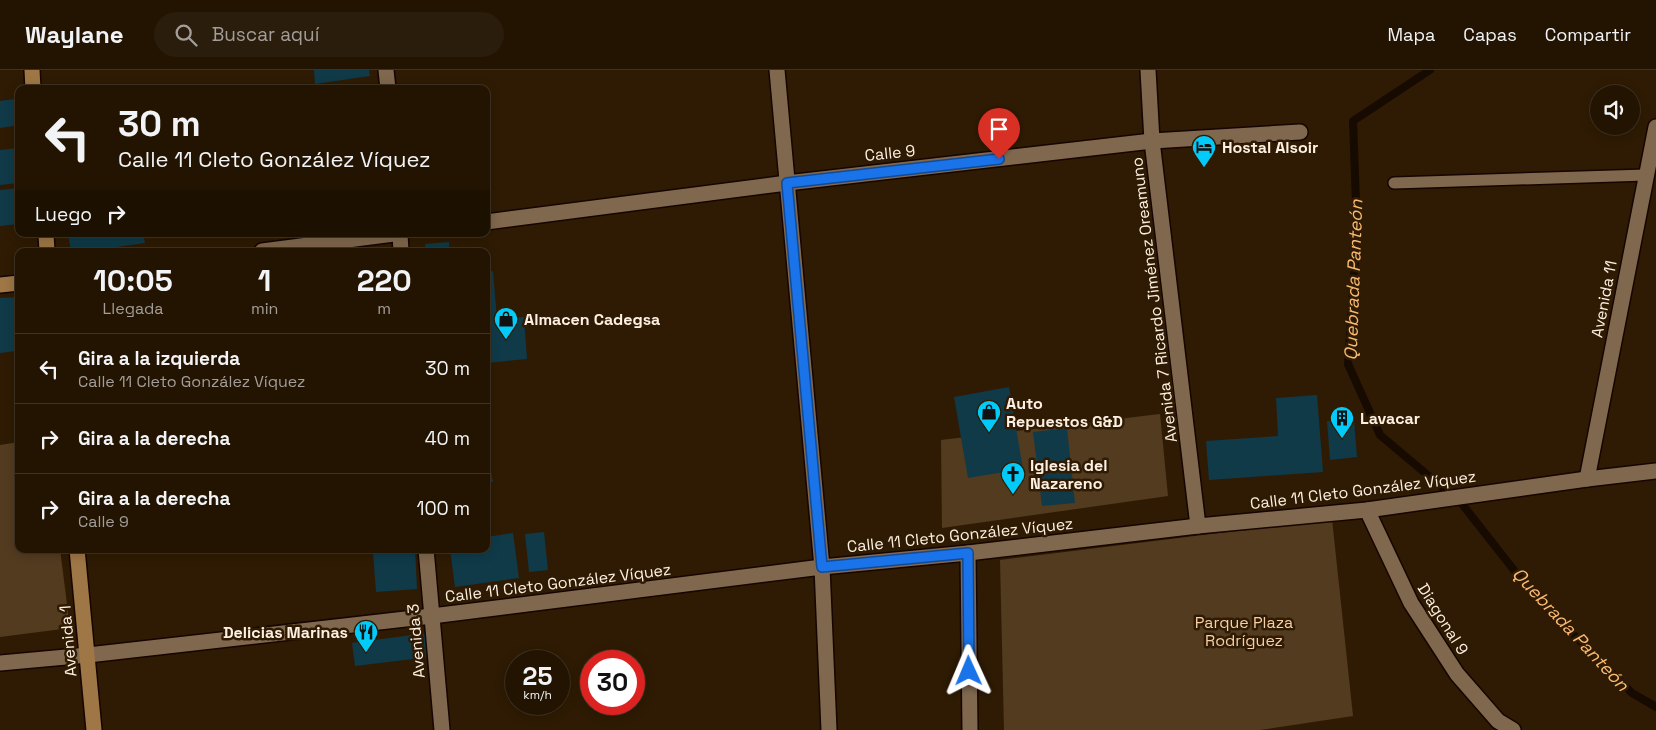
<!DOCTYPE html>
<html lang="es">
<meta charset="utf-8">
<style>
:root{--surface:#231402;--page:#2b1d0c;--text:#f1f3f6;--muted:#a39e99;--line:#403324}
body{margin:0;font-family:"Space Grotesk",sans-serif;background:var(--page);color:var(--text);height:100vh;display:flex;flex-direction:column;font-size:19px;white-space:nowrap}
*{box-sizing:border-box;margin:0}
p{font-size:16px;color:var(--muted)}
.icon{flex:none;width:28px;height:28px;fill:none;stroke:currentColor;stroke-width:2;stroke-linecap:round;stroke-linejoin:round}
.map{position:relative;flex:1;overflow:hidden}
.side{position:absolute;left:15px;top:178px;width:475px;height:305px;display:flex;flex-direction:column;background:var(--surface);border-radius:10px;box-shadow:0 2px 12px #0003,0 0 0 1px var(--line)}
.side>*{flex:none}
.banner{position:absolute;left:15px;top:15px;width:475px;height:152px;border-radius:10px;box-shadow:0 2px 12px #0003,0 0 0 1px var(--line);background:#231402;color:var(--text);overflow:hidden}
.buttons{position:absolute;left:1590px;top:15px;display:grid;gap:10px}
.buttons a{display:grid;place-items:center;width:50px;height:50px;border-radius:50%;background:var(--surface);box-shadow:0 2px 12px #0003,0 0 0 1px var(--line);font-size:25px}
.speed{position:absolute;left:505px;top:580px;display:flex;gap:10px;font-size:25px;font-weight:700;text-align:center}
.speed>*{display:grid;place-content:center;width:65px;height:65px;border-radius:50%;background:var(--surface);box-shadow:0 2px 12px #0003,0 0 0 1px var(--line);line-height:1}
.speed small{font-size:12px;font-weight:400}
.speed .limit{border:8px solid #d22;background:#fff;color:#111}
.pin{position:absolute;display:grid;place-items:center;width:42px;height:42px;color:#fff;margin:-51px -21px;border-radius:50% 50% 50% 0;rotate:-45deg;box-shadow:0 0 5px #0007}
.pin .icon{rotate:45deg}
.me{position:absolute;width:55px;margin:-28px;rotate:359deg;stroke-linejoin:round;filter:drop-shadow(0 0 4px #0008)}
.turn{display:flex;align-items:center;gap:18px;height:105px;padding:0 20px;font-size:22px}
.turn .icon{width:65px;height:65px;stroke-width:2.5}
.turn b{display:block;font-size:35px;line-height:42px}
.then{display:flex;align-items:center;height:48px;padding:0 20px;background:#0003;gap:10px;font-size:19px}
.eta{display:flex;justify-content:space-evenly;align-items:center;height:85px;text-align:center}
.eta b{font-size:30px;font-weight:700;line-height:35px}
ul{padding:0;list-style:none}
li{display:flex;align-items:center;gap:15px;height:70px;padding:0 20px;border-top:1px solid var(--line)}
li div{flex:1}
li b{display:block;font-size:19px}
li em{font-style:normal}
header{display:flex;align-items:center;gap:30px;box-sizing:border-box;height:70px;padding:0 25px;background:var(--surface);border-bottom:1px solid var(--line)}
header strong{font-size:24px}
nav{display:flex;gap:28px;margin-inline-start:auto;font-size:18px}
.search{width:350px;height:45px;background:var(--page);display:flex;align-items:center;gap:12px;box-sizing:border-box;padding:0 18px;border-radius:28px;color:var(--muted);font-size:19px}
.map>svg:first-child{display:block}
.green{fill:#533b20}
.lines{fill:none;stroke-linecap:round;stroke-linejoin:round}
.stream{stroke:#170a00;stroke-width:8}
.building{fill:#103a48}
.lane-casing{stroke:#160500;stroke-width:14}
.street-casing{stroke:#160500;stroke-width:18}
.secondary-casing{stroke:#160500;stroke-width:18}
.lane{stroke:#80684e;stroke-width:11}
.street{stroke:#80684e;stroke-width:15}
.secondary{stroke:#9f7746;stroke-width:15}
.route-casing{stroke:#114b97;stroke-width:12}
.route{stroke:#1a73e8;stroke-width:9}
.labels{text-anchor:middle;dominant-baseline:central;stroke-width:5;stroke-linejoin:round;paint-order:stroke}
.poi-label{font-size:16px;font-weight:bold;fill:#fef0e2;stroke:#2f1b03;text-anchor:start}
.street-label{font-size:16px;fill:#fef0e2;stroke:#2f1b03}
.park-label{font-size:16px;fill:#f6cfa6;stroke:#2f1b03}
.water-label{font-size:18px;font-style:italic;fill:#f9ba72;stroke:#2f1b03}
</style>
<header>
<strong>Waylane</strong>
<div class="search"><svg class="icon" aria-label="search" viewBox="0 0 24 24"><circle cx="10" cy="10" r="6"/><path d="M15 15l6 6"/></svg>Buscar aquí</div>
<nav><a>Mapa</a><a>Capas</a><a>Compartir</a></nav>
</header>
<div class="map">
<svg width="1656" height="660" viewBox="0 0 1656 660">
<rect width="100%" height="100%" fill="#2f1b03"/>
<g class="green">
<path d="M1160,344L1168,426L942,458L941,370Z"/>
<path d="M19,372V479H60L70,558L0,567V375Z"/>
<path d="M1332,449L1353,646L1260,660H1004L1000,490Z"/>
</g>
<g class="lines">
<path class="stream" d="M1430,0L1353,51L1357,160L1348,294L1380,365L1462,434L1532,523L1632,623L1656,637"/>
</g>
<g class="building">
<path d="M314,0H369L370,6L315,14Z"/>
<path d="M15,29L19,55L0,58V31Z"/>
<path d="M19,78V113L0,115V80Z"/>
<path d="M19,118V154L0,156V120Z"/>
<path d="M68,164H143L145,173L88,181H71Z"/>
<path d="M449,172V181H426L425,174Z"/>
<path d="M493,201L497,249L524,247L527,289L486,293V202Z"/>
<path d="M19,227V299H17L16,281L0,283V228Z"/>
<path d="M1009,317L1023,399L968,408L954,327Z"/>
<path d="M1317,325L1323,402L1209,410L1206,371L1278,366L1276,328Z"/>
<path d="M1354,350L1357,387L1330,390L1327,351Z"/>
<path d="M1067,358L1075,433L1042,436L1033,362Z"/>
<path d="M486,375L493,412L486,413Z"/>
<path d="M544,462L548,500L529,502L525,464Z"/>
<path d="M513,463L519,508L455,517L450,479H486V467Z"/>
<path d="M415,479L417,519L376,522L373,482Z"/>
<path d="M427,563L430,587L355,596L352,573Z"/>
</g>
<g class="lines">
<g class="lane-casing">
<path id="lane" d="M1394,113L1646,105"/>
</g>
<g class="street-casing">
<g id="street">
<path d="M386,0L388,19"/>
<path d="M777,0L822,497L829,660"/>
<path d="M1148,0L1152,71L1198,456"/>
<path d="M486,152L787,113L1152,71L1300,62"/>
<path d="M400,164L401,181"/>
<path d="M262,181L394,164"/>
<path d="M1587,409L1656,57"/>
<path d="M1367,440L1411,533L1457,604L1498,651L1513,660"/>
<path d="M426,479L442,660"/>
<path d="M968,483L970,660"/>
<path d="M0,593L88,585L432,546L822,497L968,483L1198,456L1367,440L1587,409L1656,401"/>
</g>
</g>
<g class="secondary-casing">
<g id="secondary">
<path d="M32,0L33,19"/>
<path d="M46,164L47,181"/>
<path d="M0,215L19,213"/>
<path d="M77,479L94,660"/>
</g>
</g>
<use href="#lane" class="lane"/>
<use href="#street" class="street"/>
<use href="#secondary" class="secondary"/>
</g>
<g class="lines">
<g class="route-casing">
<path id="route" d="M969,601L968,483L822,497L787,113L999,89"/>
</g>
<use href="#route" class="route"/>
</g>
<defs>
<g id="hotel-pin" transform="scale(1.25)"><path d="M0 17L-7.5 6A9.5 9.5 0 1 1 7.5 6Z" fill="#03cbf9" stroke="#2f1b03"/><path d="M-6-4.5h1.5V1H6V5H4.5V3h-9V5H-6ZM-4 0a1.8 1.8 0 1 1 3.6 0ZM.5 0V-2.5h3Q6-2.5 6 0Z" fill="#111"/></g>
<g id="shop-pin" transform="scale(1.25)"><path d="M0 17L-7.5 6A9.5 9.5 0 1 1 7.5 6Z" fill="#03cbf9" stroke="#2f1b03"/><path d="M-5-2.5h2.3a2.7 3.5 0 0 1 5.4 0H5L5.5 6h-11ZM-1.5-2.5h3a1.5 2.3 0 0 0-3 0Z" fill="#111"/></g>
<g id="building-pin" transform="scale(1.25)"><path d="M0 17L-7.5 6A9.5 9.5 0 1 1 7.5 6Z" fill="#03cbf9" stroke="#2f1b03"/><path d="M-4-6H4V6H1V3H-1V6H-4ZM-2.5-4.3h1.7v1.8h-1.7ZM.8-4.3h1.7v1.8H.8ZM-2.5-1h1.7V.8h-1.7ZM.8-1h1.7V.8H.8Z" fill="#111"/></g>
<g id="church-pin" transform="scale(1.25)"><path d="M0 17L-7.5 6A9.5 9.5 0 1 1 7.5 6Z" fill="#03cbf9" stroke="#2f1b03"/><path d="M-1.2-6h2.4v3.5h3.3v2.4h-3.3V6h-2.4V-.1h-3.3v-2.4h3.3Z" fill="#111"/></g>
<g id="restaurant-pin" transform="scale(1.25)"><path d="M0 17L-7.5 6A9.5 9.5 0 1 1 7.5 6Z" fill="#03cbf9" stroke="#2f1b03"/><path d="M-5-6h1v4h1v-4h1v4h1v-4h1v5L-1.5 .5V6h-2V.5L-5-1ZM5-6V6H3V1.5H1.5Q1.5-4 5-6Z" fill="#111"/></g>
</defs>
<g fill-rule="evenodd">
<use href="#hotel-pin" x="1204" y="77"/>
<use href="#shop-pin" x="506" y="249"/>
<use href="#shop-pin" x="989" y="342"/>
<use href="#building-pin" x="1342" y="348"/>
<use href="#church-pin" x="1013" y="404"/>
<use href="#restaurant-pin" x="366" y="562"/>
</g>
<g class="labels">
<g class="poi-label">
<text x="1222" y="77">Hostal Alsoir</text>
<text x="524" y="249">Almacen Cadegsa</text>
<text x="1006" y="333">Auto<tspan x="1006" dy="18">Repuestos G&amp;D</tspan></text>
<text x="1360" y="348">Lavacar</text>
<text x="1030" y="395">Iglesia del<tspan x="1030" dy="18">Nazareno</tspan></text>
<text x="348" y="562" text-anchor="end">Delicias Marinas</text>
</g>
<g class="street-label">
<text transform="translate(890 83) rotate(-6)">Calle 9</text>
<text transform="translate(1604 229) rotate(-79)">Avenida 11</text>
<text transform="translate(1154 230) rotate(-97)">Avenida 7 Ricardo Jiménez Oreamuno</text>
<text transform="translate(1363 420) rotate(-7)">Calle 11 Cleto González Víquez</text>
<text transform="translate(960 465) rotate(-6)">Calle 11 Cleto González Víquez</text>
<text transform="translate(558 513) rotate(-7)">Calle 11 Cleto González Víquez</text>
<text transform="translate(1443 549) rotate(58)">Diagonal 9</text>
<text transform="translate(68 571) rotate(-95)">Avenida 1</text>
<text transform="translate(416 571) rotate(-95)">Avenida 3</text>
</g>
<g class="park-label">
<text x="1244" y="552">Parque Plaza<tspan x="1244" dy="18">Rodríguez</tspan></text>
</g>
<g class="water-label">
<text transform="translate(1353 210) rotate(-88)">Quebrada Panteón</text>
<text transform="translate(1571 559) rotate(47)">Quebrada Panteón</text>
</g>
</g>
</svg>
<div class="buttons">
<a><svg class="icon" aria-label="sound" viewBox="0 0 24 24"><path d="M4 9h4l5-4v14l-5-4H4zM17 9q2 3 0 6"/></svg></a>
</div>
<div class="speed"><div>25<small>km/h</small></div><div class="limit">30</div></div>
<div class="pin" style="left:999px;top:89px;background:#d93025"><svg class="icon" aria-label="arrive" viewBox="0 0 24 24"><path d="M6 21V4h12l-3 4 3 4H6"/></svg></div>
<svg class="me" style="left:969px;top:601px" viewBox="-20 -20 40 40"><path d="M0-17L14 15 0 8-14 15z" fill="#1a73e8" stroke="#fff" stroke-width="4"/></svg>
<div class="banner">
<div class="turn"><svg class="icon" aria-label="left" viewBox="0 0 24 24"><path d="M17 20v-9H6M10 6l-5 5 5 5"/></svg><div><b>30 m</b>Calle 11 Cleto González Víquez</div></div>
<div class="then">Luego<svg class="icon" aria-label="right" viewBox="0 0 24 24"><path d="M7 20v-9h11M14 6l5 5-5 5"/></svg></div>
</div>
<section class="side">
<div class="eta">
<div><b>10:05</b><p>Llegada</p></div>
<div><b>1</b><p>min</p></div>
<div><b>220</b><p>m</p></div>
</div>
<ul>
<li><svg class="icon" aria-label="left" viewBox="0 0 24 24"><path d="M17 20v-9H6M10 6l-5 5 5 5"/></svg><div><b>Gira a la izquierda</b><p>Calle 11 Cleto González Víquez</p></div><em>30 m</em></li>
<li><svg class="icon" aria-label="right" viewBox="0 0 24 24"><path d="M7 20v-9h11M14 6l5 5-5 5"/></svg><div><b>Gira a la derecha</b></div><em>40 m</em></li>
<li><svg class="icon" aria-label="right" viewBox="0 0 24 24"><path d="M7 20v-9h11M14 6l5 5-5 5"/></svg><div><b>Gira a la derecha</b><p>Calle 9</p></div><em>100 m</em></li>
</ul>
</section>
</div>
